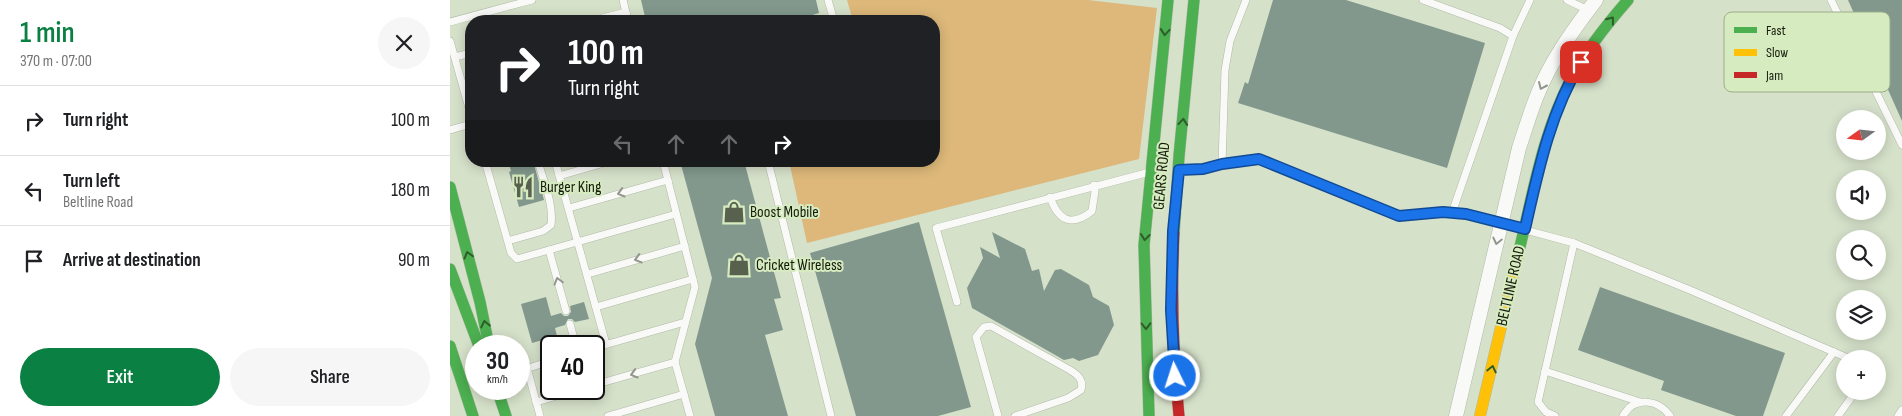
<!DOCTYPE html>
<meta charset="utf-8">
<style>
:root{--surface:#fff;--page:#f6f6f6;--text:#202124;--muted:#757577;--line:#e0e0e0;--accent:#0b8043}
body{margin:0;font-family:"Sofia Sans Condensed",sans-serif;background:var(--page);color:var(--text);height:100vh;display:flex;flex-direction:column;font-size:19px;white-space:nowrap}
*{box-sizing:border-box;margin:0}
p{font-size:16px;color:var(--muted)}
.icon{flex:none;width:28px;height:28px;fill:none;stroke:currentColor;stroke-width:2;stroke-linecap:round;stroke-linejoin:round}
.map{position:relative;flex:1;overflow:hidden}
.details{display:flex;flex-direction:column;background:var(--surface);width:450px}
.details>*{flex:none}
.banner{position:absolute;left:15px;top:15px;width:475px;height:152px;border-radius:20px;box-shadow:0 2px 12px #0003;background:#202124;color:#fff;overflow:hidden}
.needle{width:32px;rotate:255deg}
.buttons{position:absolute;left:1386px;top:110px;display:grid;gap:10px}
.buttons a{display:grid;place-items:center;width:50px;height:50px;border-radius:50%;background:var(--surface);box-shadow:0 2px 12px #0003;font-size:25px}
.speed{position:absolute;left:15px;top:335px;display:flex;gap:10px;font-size:25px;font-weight:700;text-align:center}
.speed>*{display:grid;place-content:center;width:65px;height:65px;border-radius:50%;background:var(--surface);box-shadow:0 2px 12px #0003;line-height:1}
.speed small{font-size:12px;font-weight:400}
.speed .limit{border:2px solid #111;border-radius:8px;background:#fff;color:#111}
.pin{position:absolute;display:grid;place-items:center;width:42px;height:42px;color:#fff;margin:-21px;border-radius:10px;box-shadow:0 2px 8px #0006}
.me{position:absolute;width:55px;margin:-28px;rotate:356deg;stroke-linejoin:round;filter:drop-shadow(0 0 4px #0008)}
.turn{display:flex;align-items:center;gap:18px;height:105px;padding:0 20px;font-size:22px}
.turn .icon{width:65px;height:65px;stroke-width:2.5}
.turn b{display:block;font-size:35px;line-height:42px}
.lanes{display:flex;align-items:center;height:48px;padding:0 20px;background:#0003;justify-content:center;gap:25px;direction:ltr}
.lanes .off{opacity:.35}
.round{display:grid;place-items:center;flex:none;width:52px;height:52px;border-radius:26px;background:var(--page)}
.head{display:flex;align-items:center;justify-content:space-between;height:85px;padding:0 20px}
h1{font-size:30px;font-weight:600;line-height:38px;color:var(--accent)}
.action{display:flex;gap:10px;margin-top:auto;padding:10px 20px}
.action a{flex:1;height:58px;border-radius:30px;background:var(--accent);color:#fff;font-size:20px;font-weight:600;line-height:58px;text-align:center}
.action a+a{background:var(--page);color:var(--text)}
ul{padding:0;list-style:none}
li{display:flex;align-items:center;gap:15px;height:70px;padding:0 20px;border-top:1px solid var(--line)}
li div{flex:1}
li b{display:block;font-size:19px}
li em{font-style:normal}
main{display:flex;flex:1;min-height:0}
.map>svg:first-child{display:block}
.forest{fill:#ddb87a}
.building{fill:#82988d}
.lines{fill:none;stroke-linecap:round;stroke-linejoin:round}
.lane-casing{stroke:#b1b9a7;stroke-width:8}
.street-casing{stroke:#b1b9a7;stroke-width:15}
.fast-casing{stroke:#b1b9a7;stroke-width:12}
.slow-casing{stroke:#b1b9a7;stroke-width:12}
.jam-casing{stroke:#b1b9a7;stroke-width:12}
.lane{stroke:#f9faf7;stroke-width:7}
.street{stroke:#f9faf7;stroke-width:14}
.fast{stroke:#4caf50;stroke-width:11}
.slow{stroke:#ffc107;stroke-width:11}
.jam{stroke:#c62828;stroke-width:11}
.oneway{stroke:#2d5e2a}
.oneway2{stroke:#92968d}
.route-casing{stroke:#114b97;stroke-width:12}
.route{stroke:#1a73e8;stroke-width:9}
.labels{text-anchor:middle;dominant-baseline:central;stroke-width:4;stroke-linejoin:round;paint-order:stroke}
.street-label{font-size:16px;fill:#141b0b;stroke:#d7ebc0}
.poi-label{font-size:16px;fill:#141b0b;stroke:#d7ebc0;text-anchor:start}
.key{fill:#d7ebc0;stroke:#9cad8a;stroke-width:1}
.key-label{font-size:14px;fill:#141b0b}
</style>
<main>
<section class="details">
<div class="head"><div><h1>1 min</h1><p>370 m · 07:00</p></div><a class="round"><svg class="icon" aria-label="close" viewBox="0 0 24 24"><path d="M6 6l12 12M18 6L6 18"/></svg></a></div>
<ul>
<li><svg class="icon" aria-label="right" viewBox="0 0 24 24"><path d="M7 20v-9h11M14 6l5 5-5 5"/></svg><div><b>Turn right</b></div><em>100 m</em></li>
<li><svg class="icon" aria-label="left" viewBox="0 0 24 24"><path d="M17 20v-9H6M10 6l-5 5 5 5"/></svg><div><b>Turn left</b><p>Beltline Road</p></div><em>180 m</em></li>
<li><svg class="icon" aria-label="arrive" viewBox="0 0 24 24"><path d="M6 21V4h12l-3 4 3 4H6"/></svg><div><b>Arrive at destination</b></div><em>90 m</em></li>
</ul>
<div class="action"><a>Exit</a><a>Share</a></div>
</section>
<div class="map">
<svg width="1452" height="416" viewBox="0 0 1452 416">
<rect width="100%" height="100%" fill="#d6e1ca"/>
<path class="forest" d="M397,0H638L707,8L689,159L357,243L339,161H484V21H403Z"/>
<g class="building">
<path d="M191,0H366L369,13L353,18L354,21H196Z"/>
<path d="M823,0H896L1035,43L997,168L788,103L795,82L798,84Z"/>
<path d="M1398,0H1452V121Z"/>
<path d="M58,161H83L94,200L69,207L59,172L61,171Z"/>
<path d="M230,161H294L331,298L324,299L333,330L315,335L338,416H265L245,344L262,278Z"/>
<path d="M469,222L521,407L488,416H406L360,253Z"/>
<path d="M542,232L575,249L582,271L589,269L594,291L605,270L611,269L639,285L643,297L659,306L664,325L648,355L629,361L623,358L614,360L522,308L517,288L533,258L530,247L550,258Z"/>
<path d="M1150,287L1335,353L1313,416H1286L1211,390L1214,381L1128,350Z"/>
<path d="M96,297L101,316L111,313L114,316H118L121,312L120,306L134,302L139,319L125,322L122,319H118L115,325L105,328L107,336L82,343L71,304Z"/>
</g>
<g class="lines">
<g class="lane-casing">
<g id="lane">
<path d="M173,0L178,21"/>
<path d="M378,0L384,21"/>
<path d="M796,0L780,41L775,70L772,164L809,159L949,216L993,212L1016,214L1124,243L1240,290L1400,359"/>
<path d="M973,0L1050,28L1063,36L1002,213"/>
<path d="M1117,0L1138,10"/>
<path d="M1381,0L1452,145"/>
<path d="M141,21L176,12"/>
<path d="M0,22L82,0"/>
<path d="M1063,36L1080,0"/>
<path d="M0,41L21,115"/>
<path d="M5,57L21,53"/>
<path d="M0,130L21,124"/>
<path d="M35,161L61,253L67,259L226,214"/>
<path d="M105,161L156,344"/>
<path d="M213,161L245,287L225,362L240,416"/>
<path d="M318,161L381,416"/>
<path d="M731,170L753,169L772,164"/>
<path d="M109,176L161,161"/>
<path d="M600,197C608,220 621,228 642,211L645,191L644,185"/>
<path d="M119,208L218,180"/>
<path d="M58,241L93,231L101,225C104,204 93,181 88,161"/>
<path d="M99,250L116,311"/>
<path d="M138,274L235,246"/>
<path d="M507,302L486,228L700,172"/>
<path d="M146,307L243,279"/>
<path d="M120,324L126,346"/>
<path d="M144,348L235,322"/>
<path d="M77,368L90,416"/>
<path d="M69,371L101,361"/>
<path d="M1095,371L1190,402"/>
<path d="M144,385L225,362"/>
<path d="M86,402L131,389"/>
<path d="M158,416L234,394"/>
<path d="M548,416L526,337L534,327L541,326L620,370C628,375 634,380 631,390L618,398L565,416"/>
<path d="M1105,416L1096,412L1088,402L1124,243"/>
<path d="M1173,416C1184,396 1208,399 1220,416"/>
<path d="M1336,416L1384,352"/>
<path d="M1388,416L1406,391"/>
<path d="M1448,416L1452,410"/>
</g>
</g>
<g class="street-casing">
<path id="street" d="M1006,416L1069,148C1078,121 1086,93 1100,68C1113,44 1129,22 1146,0"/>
</g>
<g class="fast-casing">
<g id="fast">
<path d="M0,187L30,302L39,346"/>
<path d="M724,233L729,156L744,0"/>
<path d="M1069,251C1083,193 1093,131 1122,77C1137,49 1157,24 1178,0"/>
<path d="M0,269L29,346"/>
<path d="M0,346L23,416"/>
<path d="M47,389L56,416"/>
<path d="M699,416L694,245L718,0"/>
</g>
</g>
<g class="slow-casing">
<path id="slow" d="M1030,416L1069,251"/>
</g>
<g class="jam-casing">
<path id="jam" d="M724,233C721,295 723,355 729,416"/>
</g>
<use href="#lane" class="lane"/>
<use href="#street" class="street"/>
<use href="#fast" class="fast"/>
<use href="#slow" class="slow"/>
<use href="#jam" class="jam"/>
</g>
<defs><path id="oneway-chevron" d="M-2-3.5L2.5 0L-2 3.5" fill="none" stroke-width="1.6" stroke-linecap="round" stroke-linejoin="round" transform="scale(1.25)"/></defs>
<g class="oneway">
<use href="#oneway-chevron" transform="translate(1161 20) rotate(-52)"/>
<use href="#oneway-chevron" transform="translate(715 32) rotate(95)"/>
<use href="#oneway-chevron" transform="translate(733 122) rotate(-85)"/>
<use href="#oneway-chevron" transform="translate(695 237) rotate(96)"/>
<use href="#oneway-chevron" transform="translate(18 255) rotate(-105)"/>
<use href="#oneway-chevron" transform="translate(35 324) rotate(-102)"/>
<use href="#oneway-chevron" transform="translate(696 326) rotate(89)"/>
<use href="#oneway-chevron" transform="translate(1042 369) rotate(-77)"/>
</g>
<g class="oneway2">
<use href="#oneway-chevron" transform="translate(1092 86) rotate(114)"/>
<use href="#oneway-chevron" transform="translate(171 193) rotate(164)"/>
<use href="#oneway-chevron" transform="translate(1047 241) rotate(103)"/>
<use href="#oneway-chevron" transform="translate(188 259) rotate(164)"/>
<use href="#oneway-chevron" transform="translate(108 281) rotate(-106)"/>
<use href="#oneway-chevron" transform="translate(184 374) rotate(164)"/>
</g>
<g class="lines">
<g class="route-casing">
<path id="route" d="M725,376L721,310L723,231L729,170L753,169L772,164L809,159L949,216L993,212L1016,214L1075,229C1088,172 1100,113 1131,62"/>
</g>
<use href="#route" class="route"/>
</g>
<defs>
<g id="restaurant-bare" transform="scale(1.725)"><path d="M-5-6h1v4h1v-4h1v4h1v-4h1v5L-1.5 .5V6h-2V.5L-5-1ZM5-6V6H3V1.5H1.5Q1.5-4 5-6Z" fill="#58604e" stroke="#d7ebc0" stroke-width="2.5" paint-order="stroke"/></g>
<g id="shop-bare" transform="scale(1.725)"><path d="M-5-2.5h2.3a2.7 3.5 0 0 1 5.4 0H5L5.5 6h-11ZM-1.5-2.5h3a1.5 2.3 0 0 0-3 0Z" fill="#58604e" stroke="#d7ebc0" stroke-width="2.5" paint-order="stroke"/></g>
</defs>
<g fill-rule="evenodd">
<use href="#restaurant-bare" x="73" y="187"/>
<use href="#shop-bare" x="284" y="212"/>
<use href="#shop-bare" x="289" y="265"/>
</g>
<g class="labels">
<g class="street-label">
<text transform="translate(712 176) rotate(-85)">GEARS ROAD</text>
<text transform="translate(1061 286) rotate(-77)">BELTLINE ROAD</text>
</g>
<g class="poi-label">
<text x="90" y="187">Burger King</text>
<text x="300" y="212">Boost Mobile</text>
<text x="306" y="265">Cricket Wireless</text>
</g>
</g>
<rect x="1274" y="12" width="166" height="80" rx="8" class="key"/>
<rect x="1284" y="27" width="23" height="6" fill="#4caf50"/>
<rect x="1284" y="49" width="23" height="7" fill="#ffc107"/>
<rect x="1284" y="72" width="23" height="6" fill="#c62828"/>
<g class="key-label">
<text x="1316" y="35">Fast</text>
<text x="1316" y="57">Slow</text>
<text x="1316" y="80">Jam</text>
</g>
</svg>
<div class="buttons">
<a><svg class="needle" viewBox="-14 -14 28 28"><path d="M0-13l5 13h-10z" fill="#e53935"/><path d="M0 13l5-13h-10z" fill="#757577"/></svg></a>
<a><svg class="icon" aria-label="sound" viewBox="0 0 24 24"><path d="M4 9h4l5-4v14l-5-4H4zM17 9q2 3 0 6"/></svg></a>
<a><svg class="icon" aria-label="search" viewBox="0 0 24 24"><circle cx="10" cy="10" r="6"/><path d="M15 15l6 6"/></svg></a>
<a><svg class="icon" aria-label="layers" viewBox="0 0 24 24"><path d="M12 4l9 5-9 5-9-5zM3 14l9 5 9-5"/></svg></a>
<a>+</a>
</div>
<div class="speed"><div>30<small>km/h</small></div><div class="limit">40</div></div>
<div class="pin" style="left:1131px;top:62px;background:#d93025"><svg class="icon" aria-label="arrive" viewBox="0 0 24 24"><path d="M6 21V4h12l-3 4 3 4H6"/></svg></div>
<svg class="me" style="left:725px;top:376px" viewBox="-20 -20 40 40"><circle r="17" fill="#1a73e8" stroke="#fff" stroke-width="3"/><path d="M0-11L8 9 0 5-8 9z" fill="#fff"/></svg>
<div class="banner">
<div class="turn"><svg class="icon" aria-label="right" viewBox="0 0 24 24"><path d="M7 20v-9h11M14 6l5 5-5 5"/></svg><div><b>100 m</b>Turn right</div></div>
<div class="lanes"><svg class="icon off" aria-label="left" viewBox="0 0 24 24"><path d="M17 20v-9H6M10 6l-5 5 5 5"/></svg><svg class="icon off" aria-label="ahead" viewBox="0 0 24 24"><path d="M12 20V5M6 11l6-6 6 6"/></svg><svg class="icon off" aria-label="ahead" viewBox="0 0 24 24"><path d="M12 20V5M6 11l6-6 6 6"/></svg><svg class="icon" aria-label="right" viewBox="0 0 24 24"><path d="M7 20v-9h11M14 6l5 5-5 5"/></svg></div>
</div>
</div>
</main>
